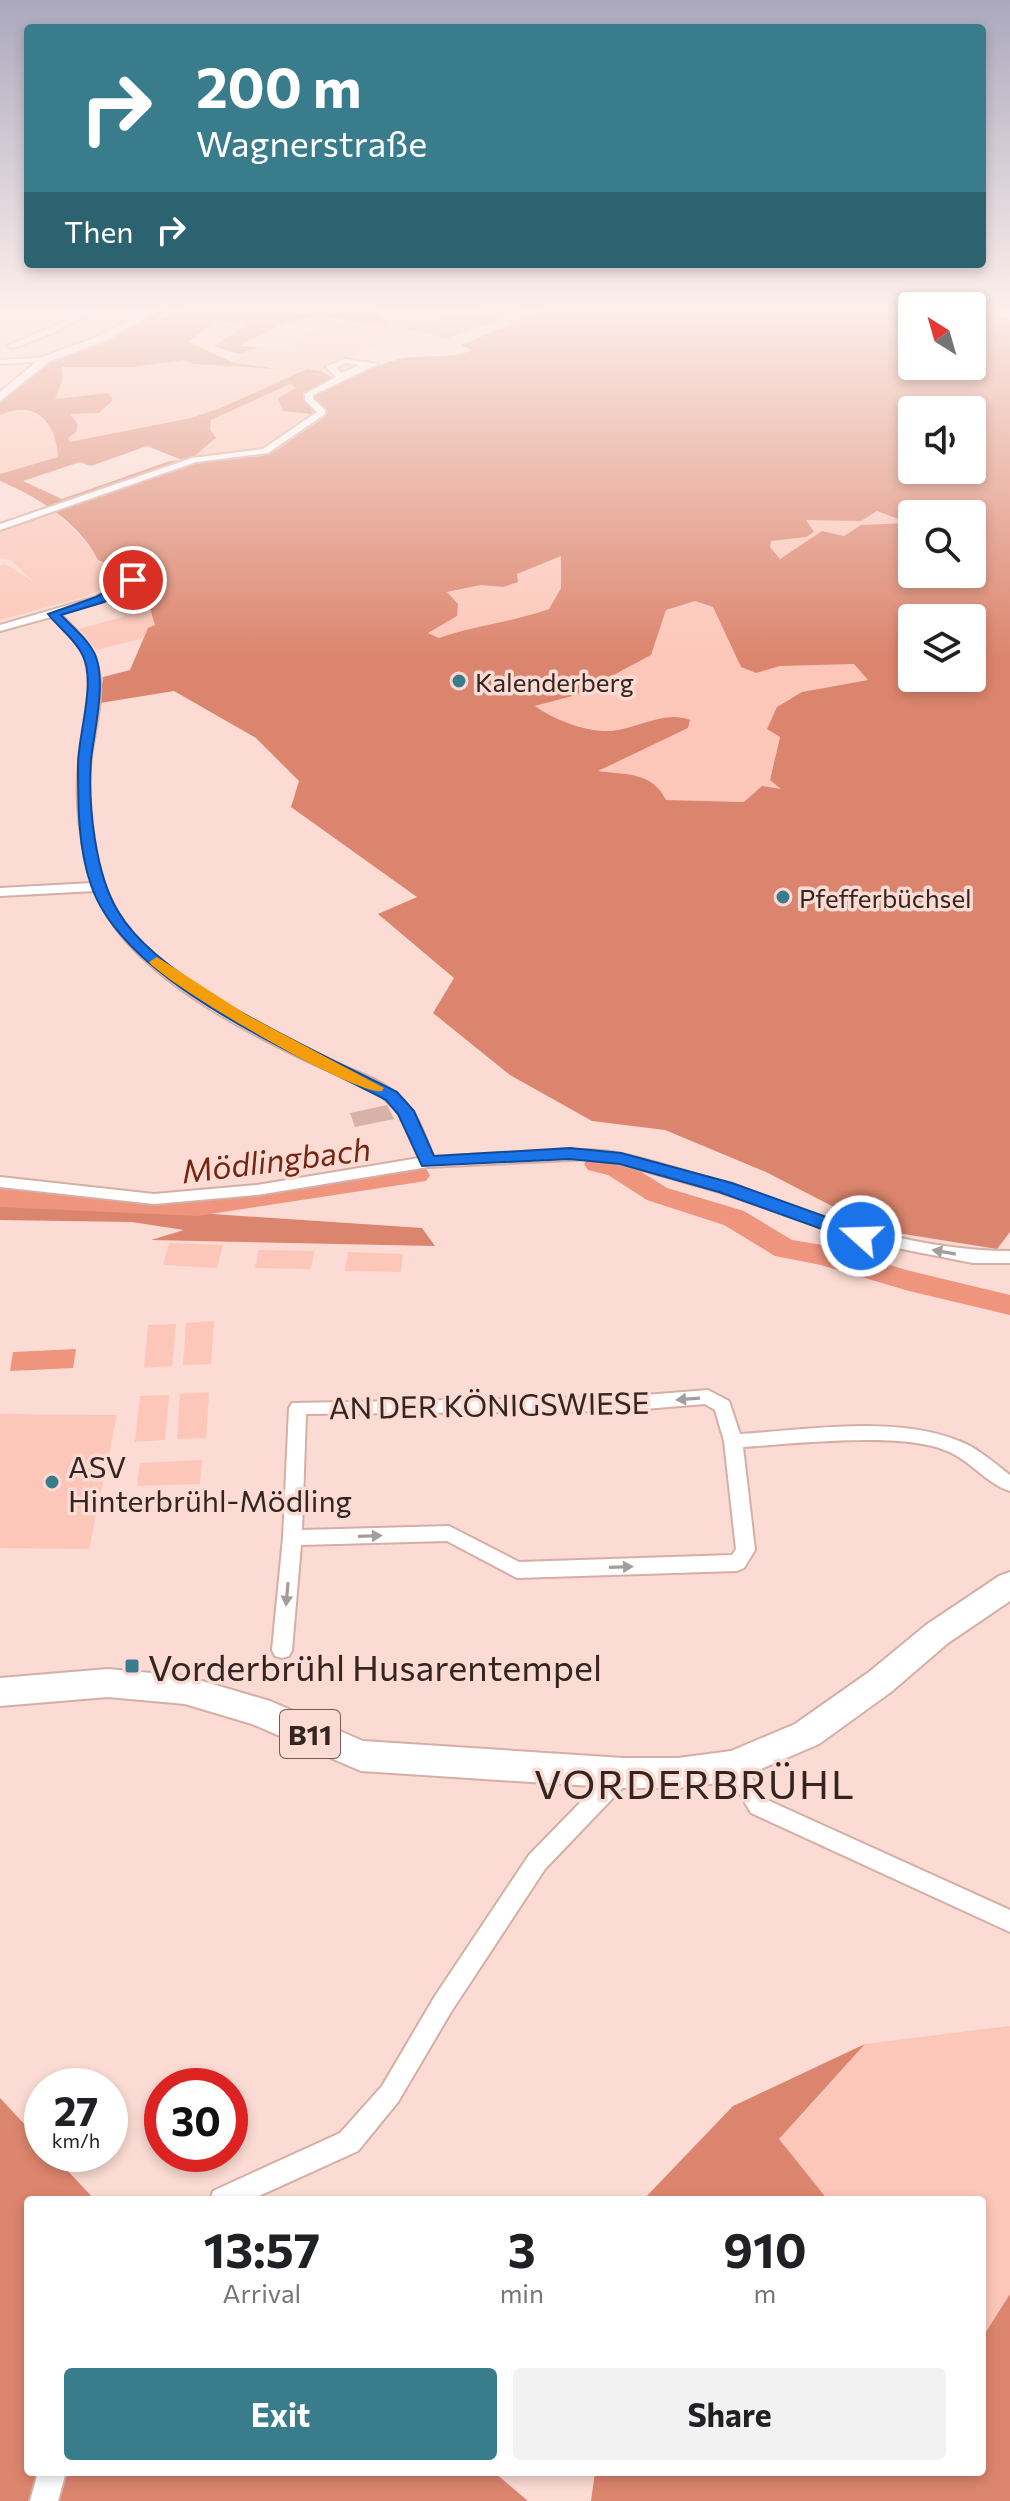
<!DOCTYPE html>
<meta charset="utf-8">
<style>
:root{--surface:#fff;--page:#f2f2f2;--text:#202124;--muted:#757577;--accent:#397c8c}
body{margin:0;font-family:Commissioner,sans-serif;background:var(--page);color:var(--text);height:100vh;display:flex;flex-direction:column;font-size:30px;white-space:nowrap}
*{box-sizing:border-box;margin:0}
p{font-size:26px;color:var(--muted)}
.icon{flex:none;width:44px;height:44px;fill:none;stroke:currentColor;stroke-width:2;stroke-linecap:round;stroke-linejoin:round}
.map{position:relative;flex:1;overflow:hidden}
.side{position:absolute;left:24px;top:2196px;width:962px;height:280px;display:flex;flex-direction:column;background:var(--surface);border-radius:8px;box-shadow:0 4px 12px #0003}
.side>*{flex:none}
.banner{position:absolute;left:24px;top:24px;width:962px;height:244px;border-radius:8px;box-shadow:0 4px 12px #0003;background:#397c8c;color:#fff;overflow:hidden}
.needle{width:52px;rotate:323deg}
.controls{position:absolute;left:898px;top:292px;display:grid;gap:16px}
.controls a{display:grid;place-items:center;width:88px;height:88px;border-radius:8px;background:var(--surface);box-shadow:0 4px 12px #0003;font-size:40px}
.speed{position:absolute;left:24px;top:2068px;display:flex;gap:16px;font-size:40px;font-weight:700;text-align:center}
.speed>*{display:grid;place-content:center;width:104px;height:104px;border-radius:50%;background:var(--surface);box-shadow:0 4px 12px #0003;line-height:1}
.speed small{font-size:20px;font-weight:400}
.speed .limit{border:12px solid #d22;background:#fff;color:#111}
.pin{position:absolute;display:grid;place-items:center;width:68px;height:68px;color:#fff;margin:-34px;border:4px solid #fff;border-radius:50%;box-shadow:0 2px 8px #0007}
.me{position:absolute;width:88px;margin:-44px;rotate:290deg;stroke-linejoin:round;filter:drop-shadow(0 0 6px #0008)}
.turn{display:flex;align-items:center;gap:28px;height:168px;padding:0 40px;font-size:36px}
.turn .icon{width:104px;height:104px;stroke-width:2.5}
.turn b{display:block;font-size:56px;line-height:68px}
.then{display:flex;align-items:center;height:76px;padding:0 40px;background:#0003;gap:16px;font-size:30px}
.eta{display:flex;justify-content:space-evenly;align-items:center;height:136px;text-align:center}
.eta b{font-size:48px;font-weight:700;line-height:56px}
.cta{display:flex;gap:16px;margin-top:auto;padding:16px 40px}
.cta a{flex:1;height:92px;border-radius:8px;background:var(--accent);color:#fff;font-size:32px;font-weight:700;line-height:92px;text-align:center}
.cta a+a{background:var(--page);color:var(--text)}
.map>svg:first-child{display:block}
.green{fill:#fcc7b9}
.forest{fill:#dc856e;fill-rule:evenodd}
.water{fill:#ef957e}
.lines{fill:none;stroke-linecap:round;stroke-linejoin:round}
.river{fill:#ef957e;fill-rule:evenodd}
.building{fill:#d8b2a8}
.street-casing{stroke:#d5afa5;stroke-width:4}
.secondary-casing{stroke:#d5afa5;stroke-width:4}
.primary-casing{stroke:#d5afa5;stroke-width:4}
.street{fill:#fff;fill-rule:evenodd}
.secondary{fill:#fff;fill-rule:evenodd}
.primary{fill:#fff;fill-rule:evenodd}
.oneway{fill:#a49d9b}
.route{fill:#1a73e8;stroke:#114b97;stroke-width:2}
.slow{fill:#f59e0b}
.poi-dot{fill:#397c8c;stroke:#fbdbd3;stroke-width:3}
.labels{text-anchor:middle;dominant-baseline:central;stroke-width:7;stroke-linejoin:round;paint-order:stroke}
.far-poi-label{font-size:26px;fill:#342521;stroke:#fbdbd3;text-anchor:start}
.shield{fill:#fbdbd3;stroke:#705c56;stroke-width:2}
.shield-label{font-size:28px;font-weight:bold;fill:#342521}
.street-label{font-size:30px;fill:#342521;stroke:#fbdbd3}
.poi-label{font-size:30px;fill:#342521;stroke:#fbdbd3;text-anchor:start}
.water-label{font-size:32px;font-style:italic;fill:#752612;stroke:#fbdbd3}
.near-poi-label{font-size:36px;fill:#342521;stroke:#fbdbd3;text-anchor:start}
.near-quarter-label{font-size:40px;letter-spacing:2px;fill:#342521;stroke:#fbdbd3}
</style>
<div class="map">
<svg width="1010" height="2501" viewBox="0 0 1010 2501">
<rect width="100%" height="100%" fill="#fbdbd3"/>
<g class="green">
<path d="M373,308H428L427,314L461,311C441,319 424,320 405,327L411,330L340,362L359,365L343,376L334,371L335,364L321,371L307,369L223,407L191,418L70,443L68,438L70,414L99,413L54,399L62,381L61,366L134,367L183,360L194,364L277,368L232,362L239,354L264,345L285,347L309,332H317L321,326L313,323L321,318L373,326L387,324Z"/>
<path d="M218,321L250,324L207,349L188,343Z"/>
<path d="M290,383L297,388L303,415L327,416L277,450L261,456L199,462L190,459L214,442L211,420Z"/>
<path d="M15,408C44,414 56,427 58,457L0,474V415Z"/>
<path d="M877,511L911,523L862,525L844,536L822,531L780,559L769,547L771,541L806,537L813,532L805,520L861,521Z"/>
<path d="M55,512C71,529 87,539 98,560L133,575L84,597L0,620V565L5,564L33,581L11,560L0,558V530Z"/>
<path d="M561,555V588L549,609C513,622 475,625 439,638L427,632L457,616L446,593L481,585L503,587L517,574Z"/>
<path d="M140,581L155,625L148,628L144,638L96,650L79,629L126,616L109,601Z"/>
<path d="M695,601L713,607L741,667L756,673L780,666L854,664L869,681L802,692L780,737L770,780L783,790L762,786L745,802L666,800L596,771L688,728L690,720C664,710 637,730 611,731C585,731 554,720 534,706L576,695L665,610Z"/>
<path d="M169,1243L223,1245L217,1268L163,1265Z"/>
<path d="M259,1250L314,1251L311,1269L255,1268Z"/>
<path d="M348,1252L403,1254L401,1272L345,1271Z"/>
<path d="M214,1321L211,1364L183,1365L186,1323Z"/>
<path d="M176,1324L172,1366L144,1368L148,1325Z"/>
<path d="M209,1392L206,1438L177,1439L180,1394Z"/>
<path d="M169,1395L165,1440L135,1442L140,1396Z"/>
<path d="M0,1414L117,1415L89,1549L0,1548Z"/>
<path d="M202,1460L200,1484L137,1486L140,1463Z"/>
<path d="M1010,2026V2294L982,2338V2200H828L779,2139L865,2044Z"/>
</g>
<g class="forest">
<path d="M162,308H172L154,322L191,308H373L388,324C365,328 349,319 327,317C297,313 265,333 239,346L260,347L239,354L213,346L249,324L218,321L188,342L232,362L278,369L194,364L183,360L134,367H62V381L55,399L108,393L113,400L99,413L70,414L78,425L76,432L68,438L70,442L191,418L223,407L307,369L321,371L341,382C359,375 377,365 396,360C421,353 451,360 472,350L461,345L550,308H912V366H972V308H1004L990,314L1010,320V1232L997,1249L891,1232L888,1235L766,1172L665,1130L592,1121L510,1075L433,1013L454,978L378,914L417,897L291,807L299,781L256,738L174,691L100,703L103,677L130,670L148,628L155,625C142,579 143,579 98,560C80,523 38,497 0,481V474L58,457C56,422 35,399 0,415V401L53,359L114,336ZM290,384L296,388L278,398L283,411L326,416L277,450L261,456L199,462L191,459L216,438L210,429L211,420ZM912,410H972V470H912ZM147,446L182,460L170,461L62,499L23,481L80,462L91,466ZM877,511L909,523L861,525L844,536L822,531L780,559L770,547L771,541L806,537L814,532L806,520L861,521ZM912,514H972V574H912ZM561,556V588L549,609C513,622 475,625 439,638L428,633L457,616L458,604L447,592L481,585L503,587L518,582L517,574ZM695,601L713,607L741,667L756,673L780,666L854,664L868,680L802,692L777,707L767,729L780,737L770,780L781,789L762,786L744,802L666,800C652,771 625,775 598,771L688,728L690,720C664,710 638,729 611,731C586,732 554,720 535,706L576,695L651,655L666,610ZM912,618H972V678H912Z"/>
<path d="M0,1193L183,1212L422,1228L435,1246L151,1240L184,1230L132,1222L0,1220Z"/>
<path d="M865,2044L779,2139L828,2200H643L733,2106Z"/>
<path d="M0,2098L42,2143V2154H52L95,2200H28V2472H494L528,2501H0Z"/>
<path d="M1010,2294V2501H591L595,2472H982V2338Z"/>
</g>
<path class="water" d="M76,1349L73,1368L10,1371L13,1352Z"/>
<g class="lines">
<g class="river">
<path d="M597,1155L624,1161L667,1188L744,1211L792,1240L822,1245L910,1271L1010,1295V1315L909,1291L821,1265L775,1256L724,1225L647,1200L608,1175L588,1170L584,1164L588,1158Z"/>
<path d="M417,1166L426,1169L430,1175L426,1181L197,1216L0,1207V1189L197,1198Z"/>
</g>
</g>
<g class="building">
<path d="M481,308L529,309L449,338L403,328L426,319L435,321L461,311L467,312Z"/>
<path d="M387,1105L394,1119L355,1127L350,1113Z"/>
</g>
<g class="lines">
<g class="street-casing">
<g id="street">
<path d="M89,308H98L60,330L14,348L7,346L54,326Z"/>
<path d="M49,357L46,361L0,364V360Z"/>
<path d="M345,359L378,364L313,395V399L325,410V414L268,453L196,462L0,530V524L192,458L263,449L317,412L305,400V394L336,377L326,367ZM346,363L359,365L342,373L336,368Z"/>
<path d="M129,578L138,580L104,601L60,614C72,626 87,639 94,656C108,687 95,725 91,757C85,806 92,868 117,911C153,973 258,1026 322,1057C349,1070 380,1077 402,1099C418,1114 425,1136 433,1157C468,1155 502,1153 537,1152C566,1150 593,1148 622,1154C752,1184 874,1251 1010,1251V1263H973L861,1241L720,1192L621,1164L592,1159L428,1167L257,1195L154,1204L0,1187V1177L154,1194L257,1185L419,1158C412,1140 406,1119 391,1105C371,1084 342,1077 316,1065C243,1031 125,971 95,891L0,896V888L92,883C82,849 76,811 78,775C79,736 103,684 80,648C72,636 61,626 51,617L0,631V625L96,597Z"/>
<path d="M708,1390L729,1401L740,1434C807,1430 896,1415 959,1441C978,1448 994,1463 1010,1475V1491C987,1484 970,1460 947,1451C901,1431 795,1444 743,1447L755,1550L744,1568L737,1571L517,1578L447,1541L301,1545L292,1650L289,1656L282,1658L275,1656L272,1650L283,1538L289,1408L292,1403L620,1397ZM705,1404L715,1410L724,1441L736,1549L732,1555L519,1562L449,1526L302,1530L306,1414L620,1411Z"/>
<path d="M733,1757L740,1759L765,1799L1010,1910V1932L751,1813L723,1766L726,1759Z"/>
<path d="M623,1764L630,1766L633,1773L630,1780L545,1869L451,2012L398,2102L358,2151L250,2200H210L213,2191L340,2133L382,2086L435,1996L529,1855L616,1766Z"/>
<path d="M38,2472H66L58,2501H30Z"/>
</g>
</g>
<g class="secondary-casing">
<path id="secondary" d="M150,308H162L105,341L50,361L0,401V392L42,357L97,337Z"/>
</g>
<g class="primary-casing">
<path id="primary" d="M1010,1572V1601L948,1643L891,1692L819,1744L733,1781L678,1788H623L361,1771L252,1724L185,1704L108,1697L0,1706V1678L108,1669L185,1676L270,1701L363,1741L623,1758H678L731,1751L795,1724L869,1672L926,1625L999,1576Z"/>
</g>
<use href="#street" class="street"/>
<use href="#secondary" class="secondary"/>
<use href="#primary" class="primary"/>
</g>
<defs><path id="oneway-solid" d="M-6-.8H1V-3.2L6.5 0L1 3.2V.8H-6Z" transform="scale(2)"/></defs>
<g class="oneway">
<use href="#oneway-solid" transform="translate(944 1252) rotate(-170)"/>
<use href="#oneway-solid" transform="translate(688 1399) rotate(176)"/>
<use href="#oneway-solid" transform="translate(370 1536) rotate(-2)"/>
<use href="#oneway-solid" transform="translate(621 1567) rotate(-2)"/>
<use href="#oneway-solid" transform="translate(287 1594) rotate(95)"/>
</g>
<linearGradient id="sky" x2="0" y2="1"><stop stop-color="#aba8be"/><stop offset="0.47" stop-color="#fdefeb"/><stop offset="1" stop-color="#fdefeb" stop-opacity="0"/></linearGradient>
<rect width="1010" height="658" fill="url(#sky)"/>
<path class="route" d="M133,577L137,578V582L104,602L61,615C73,628 90,641 96,657C106,685 94,731 91,760C88,805 95,875 119,913C162,985 321,1053 397,1092L414,1111L434,1156L570,1148L621,1153L732,1183L868,1232L870,1236L868,1241H855L719,1192L620,1164L570,1159L422,1166L398,1114L386,1100C298,1054 124,983 91,885C78,848 78,804 78,765C78,735 96,684 83,656C76,640 59,628 48,614L96,597Z"/>
<path class="slow" d="M157,957L247,1015L384,1088L382,1091C357,1097 169,986 149,962Z"/>
<g class="poi-dot">
<circle cx="459" cy="681" r="8"/>
<circle cx="783" cy="897" r="8"/>
<circle cx="52" cy="1482" r="8"/>
<rect x="124" y="1658" width="16" height="16" rx="4"/>
</g>
<g class="labels">
<g class="far-poi-label">
<text x="475" y="681">Kalenderberg</text>
<text x="799" y="897">Pfefferbüchsel</text>
</g>
<rect class="shield" x="280" y="1710" width="60" height="48" rx="6"/>
<g class="shield-label">
<text x="310" y="1734">B11</text>
</g>
<g class="street-label">
<text transform="translate(489 1404) rotate(-1)">AN DER KÖNIGSWIESE</text>
</g>
<g class="poi-label">
<text x="68" y="1465">ASV<tspan x="68" dy="34">Hinterbrühl-Mödling</tspan></text>
</g>
<g class="water-label">
<text transform="translate(276 1159) rotate(-7)">Mödlingbach</text>
</g>
<g class="near-poi-label">
<text x="148" y="1666">Vorderbrühl Husarentempel</text>
</g>
<g class="near-quarter-label">
<text x="695" y="1782">VORDERBRÜHL</text>
</g>
</g>
</svg>
<div class="controls">
<a><svg class="needle" viewBox="-14 -14 28 28"><path d="M0-13l5 13h-10z" fill="#e53935"/><path d="M0 13l5-13h-10z" fill="#757577"/></svg></a>
<a><svg class="icon" aria-label="sound" viewBox="0 0 24 24"><path d="M4 9h4l5-4v14l-5-4H4zM17 9q2 3 0 6"/></svg></a>
<a><svg class="icon" aria-label="search" viewBox="0 0 24 24"><circle cx="10" cy="10" r="6"/><path d="M15 15l6 6"/></svg></a>
<a><svg class="icon" aria-label="layers" viewBox="0 0 24 24"><path d="M12 4l9 5-9 5-9-5zM3 14l9 5 9-5"/></svg></a>
</div>
<div class="speed"><div>27<small>km/h</small></div><div class="limit">30</div></div>
<div class="pin" style="left:133px;top:580px;background:#d93025"><svg class="icon" aria-label="arrive" viewBox="0 0 24 24"><path d="M6 21V4h12l-3 4 3 4H6"/></svg></div>
<svg class="me" style="left:861px;top:1236px" viewBox="-20 -20 40 40"><circle r="17" fill="#1a73e8" stroke="#fff" stroke-width="3"/><path d="M0-11L8 9 0 5-8 9z" fill="#fff"/></svg>
<div class="banner">
<div class="turn"><svg class="icon" aria-label="right" viewBox="0 0 24 24"><path d="M7 20v-9h11M14 6l5 5-5 5"/></svg><div><b>200 m</b>Wagnerstraße</div></div>
<div class="then">Then<svg class="icon" aria-label="right" viewBox="0 0 24 24"><path d="M7 20v-9h11M14 6l5 5-5 5"/></svg></div>
</div>
<section class="side">
<div class="eta">
<div><b>13:57</b><p>Arrival</p></div>
<div><b>3</b><p>min</p></div>
<div><b>910</b><p>m</p></div>
</div>
<div class="cta"><a>Exit</a><a>Share</a></div>
</section>
</div>
